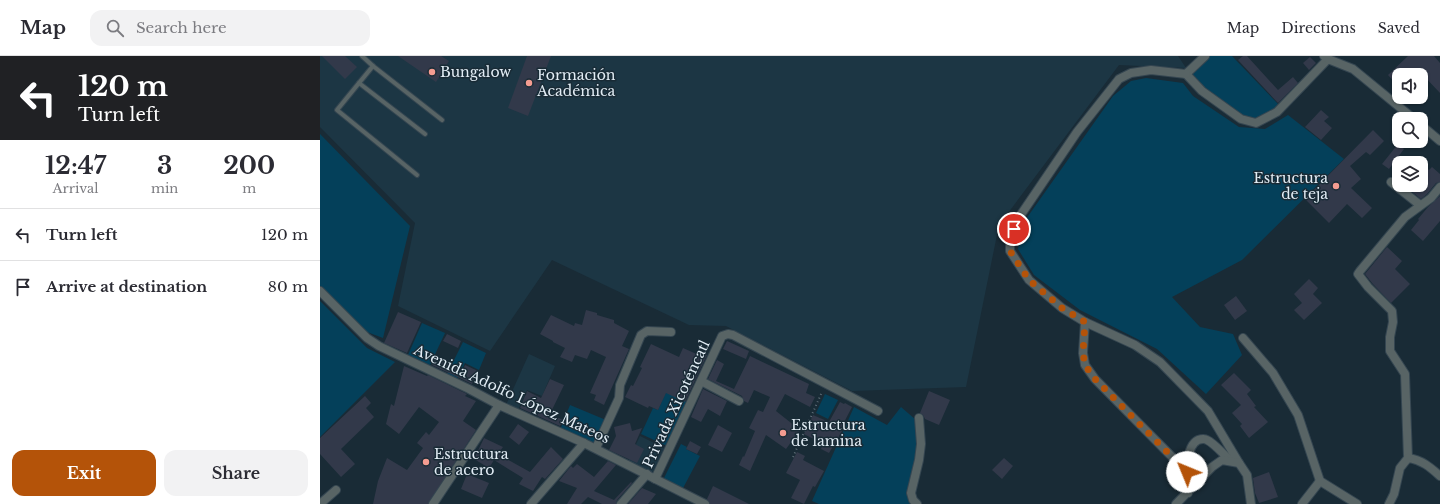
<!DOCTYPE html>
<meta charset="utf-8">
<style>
:root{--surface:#fff;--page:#f2f2f3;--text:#2b2b33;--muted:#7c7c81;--line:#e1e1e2;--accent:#b45309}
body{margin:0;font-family:"Libre Baskerville",serif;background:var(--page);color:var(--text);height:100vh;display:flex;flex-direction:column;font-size:15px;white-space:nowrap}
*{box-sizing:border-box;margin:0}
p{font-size:13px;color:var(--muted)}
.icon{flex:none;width:22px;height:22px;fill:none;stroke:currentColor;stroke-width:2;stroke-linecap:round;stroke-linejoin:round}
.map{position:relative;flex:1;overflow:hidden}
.details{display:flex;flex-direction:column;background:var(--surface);width:320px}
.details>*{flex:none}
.guide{background:#202124;color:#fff;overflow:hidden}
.fabs{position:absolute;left:1072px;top:12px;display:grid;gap:8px}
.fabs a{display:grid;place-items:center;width:36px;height:36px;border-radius:8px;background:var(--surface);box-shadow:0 1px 3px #0004;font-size:20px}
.pin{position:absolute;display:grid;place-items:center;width:34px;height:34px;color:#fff;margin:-17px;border:2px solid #fff;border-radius:50%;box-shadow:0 1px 4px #0007}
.me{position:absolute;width:44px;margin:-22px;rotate:315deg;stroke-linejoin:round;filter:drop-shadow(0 0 3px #0008)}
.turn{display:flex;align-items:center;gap:14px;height:84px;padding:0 12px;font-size:18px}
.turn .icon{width:52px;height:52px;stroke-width:2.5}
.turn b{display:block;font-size:28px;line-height:34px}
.eta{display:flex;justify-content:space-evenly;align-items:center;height:68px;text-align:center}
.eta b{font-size:24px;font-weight:800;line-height:28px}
.button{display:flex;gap:8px;margin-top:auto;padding:8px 12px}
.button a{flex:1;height:46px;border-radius:12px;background:var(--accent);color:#fff;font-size:16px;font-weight:800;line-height:46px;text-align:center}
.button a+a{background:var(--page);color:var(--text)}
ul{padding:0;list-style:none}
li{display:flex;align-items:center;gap:12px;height:52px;padding:0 12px;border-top:1px solid var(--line)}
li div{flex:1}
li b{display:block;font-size:15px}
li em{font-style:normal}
header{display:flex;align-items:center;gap:24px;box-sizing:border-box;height:56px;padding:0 20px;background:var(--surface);border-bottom:1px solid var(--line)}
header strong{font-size:19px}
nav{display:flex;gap:22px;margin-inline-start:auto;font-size:14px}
.search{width:280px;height:36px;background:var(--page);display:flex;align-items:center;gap:10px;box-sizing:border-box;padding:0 14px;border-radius:12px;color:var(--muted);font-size:15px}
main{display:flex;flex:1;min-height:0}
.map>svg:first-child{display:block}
.built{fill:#1c3644}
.green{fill:#04405a}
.building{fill:#32394a}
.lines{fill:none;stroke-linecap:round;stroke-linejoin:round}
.lane-casing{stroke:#354651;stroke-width:6}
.street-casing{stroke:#354651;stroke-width:10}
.path{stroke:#5e6d77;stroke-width:2;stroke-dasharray:1 3;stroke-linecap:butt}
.lane{stroke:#586465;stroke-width:4}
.street{stroke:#586465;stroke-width:8}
.route{stroke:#b45309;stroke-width:7;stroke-dasharray:0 12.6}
.poi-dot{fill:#f59c91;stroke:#192b36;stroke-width:1.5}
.labels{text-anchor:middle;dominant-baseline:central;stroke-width:3;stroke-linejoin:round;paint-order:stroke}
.poi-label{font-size:14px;fill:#e2edf5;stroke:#192b36;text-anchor:start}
.street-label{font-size:14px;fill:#e2edf5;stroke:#192b36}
</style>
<header>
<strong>Map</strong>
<div class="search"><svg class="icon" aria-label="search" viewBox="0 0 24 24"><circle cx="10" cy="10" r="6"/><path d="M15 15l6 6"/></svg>Search here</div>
<nav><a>Map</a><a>Directions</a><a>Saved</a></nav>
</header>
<main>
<section class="details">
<div class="guide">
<div class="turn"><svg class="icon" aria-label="left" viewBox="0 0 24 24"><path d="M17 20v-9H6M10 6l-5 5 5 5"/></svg><div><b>120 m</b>Turn left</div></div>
</div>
<div class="eta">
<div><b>12:47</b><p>Arrival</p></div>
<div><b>3</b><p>min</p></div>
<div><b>200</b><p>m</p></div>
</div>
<ul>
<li><svg class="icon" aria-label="left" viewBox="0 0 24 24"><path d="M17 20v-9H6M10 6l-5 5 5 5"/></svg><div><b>Turn left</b></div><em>120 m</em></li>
<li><svg class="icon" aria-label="arrive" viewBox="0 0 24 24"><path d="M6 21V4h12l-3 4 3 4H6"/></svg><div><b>Arrive at destination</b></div><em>80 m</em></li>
</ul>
<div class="button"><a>Exit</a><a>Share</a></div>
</section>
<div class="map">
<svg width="1120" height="448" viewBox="0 0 1120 448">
<rect width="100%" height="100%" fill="#192b36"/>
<g class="built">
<path d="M0,0H858L866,12L799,9L679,169L646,331L532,335L406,270L369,269L232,204L170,295L78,250L95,167L0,71Z"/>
<path d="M209,298L235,310L222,340L207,334L198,354L186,349Z"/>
<path d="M320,380L344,392L332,417L308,405Z"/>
</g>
<g class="green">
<path d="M889,0H912L958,48L954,53L935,65C910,56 887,38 871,18Z"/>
<path d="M826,22L863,27L873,40L919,71L945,73L968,59L1024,103L922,204L852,241L880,271L913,278L922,299L886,338L837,293L760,254L714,219L698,193L700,182L706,163L793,40L811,25Z"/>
<path d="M0,78L90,170L63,282L47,276L0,230Z"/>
<path d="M0,245L47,292L75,306L0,381Z"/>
<path d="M102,267L125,277L110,309L88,299Z"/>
<path d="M143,286L166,297L159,314L145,307L137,323L127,318Z"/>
<path d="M346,336L367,346L347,390L321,378L333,352L338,354Z"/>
<path d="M505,338L518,344L508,363L496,357Z"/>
<path d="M250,349L286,364L275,389L240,374Z"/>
<path d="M534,351L567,369L581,351L596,364L598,387L592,448H499L492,445Z"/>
<path d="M361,388L367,391L366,393L380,400L362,434L343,424Z"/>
</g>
<g class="building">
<path d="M2,0H25L37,11L25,23Z"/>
<path d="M78,0H121L129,5L116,26Z"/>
<path d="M207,0H231L208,60L188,52Z"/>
<path d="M923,0H927L958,34L973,21L978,27L958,47L918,4Z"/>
<path d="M1088,0H1114L1120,7V37L1103,19H1079V31L1068,19Z"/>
<path d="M990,1L996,7L989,14L983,7Z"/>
<path d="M1001,54L1009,61L1004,65L1012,72L1001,84L985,71Z"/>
<path d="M1053,74L1064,85L1050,99L1046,96L1030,110L1041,123L1031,132L1052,152L1042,162L1027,148L1009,167L985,143Z"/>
<path d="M1078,88L1084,93L1069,113L1062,108Z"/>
<path d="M1101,107L1109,114L1112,111L1120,118V126L1116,127L1107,138L1101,143L1084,129H1101Z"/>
<path d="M1120,140V165L1103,185L1091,174L1099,164L1098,163L1108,151Z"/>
<path d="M1067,191L1082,205L1075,213L1090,228L1071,247L1052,227L1045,218Z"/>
<path d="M989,223L998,232L993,238L1002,247L984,264L974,254L982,247L974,238Z"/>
<path d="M916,240L927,255L915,264L904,249Z"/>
<path d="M266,254L277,257V259L294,264V267L309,275L302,290L309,293L284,349L274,344L276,339L270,337L286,301L271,294L267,303L255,299L252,306L240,301L245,292L233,286V285L220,278L231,259L254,270L255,267L262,269Z"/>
<path d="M78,256L101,266L87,297L64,287Z"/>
<path d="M127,278L141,285L138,292L123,285Z"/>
<path d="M407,285L429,295L426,303L403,293Z"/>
<path d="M331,288L359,301L363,292L381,300L382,297L387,299L365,346L346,337L338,354L329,350L328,352L305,341L311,329L313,330L322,312L320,311Z"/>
<path d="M430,300L489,328L486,337L495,341L490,351L465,338L456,355L480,374L466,393L446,379L430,415L419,409L423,400L424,401L435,375L429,372L438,354L443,356L450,341L434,334L428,347L424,345L422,340L388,323L397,304L404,308L396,325L414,333Z"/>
<path d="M116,301L143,314L145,309L158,315L152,328L112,309Z"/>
<path d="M84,310L107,320L108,319L147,338L145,340L156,345L143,365L156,374L108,448H53L58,425L67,402L87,414L103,392L97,387L106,376L109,379L119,366L99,351L79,378L66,368L71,348L74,350Z"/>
<path d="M914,317L931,334L927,338L936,350L934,351L948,366L929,382L920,370L922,368L912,357L921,349L901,329Z"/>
<path d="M230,323L244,329L230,358L243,364L240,370L200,352L207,335L221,342Z"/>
<path d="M383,333L407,345L400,360L388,353L381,366L371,361Z"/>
<path d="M609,335L630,344L619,369L605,363L603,359L600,357Z"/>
<path d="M45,340L51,347L46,352L54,361L21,393L35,408L21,421L0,398V382Z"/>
<path d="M520,346L524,348L525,347L532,351L520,374L522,375L509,397L501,393L503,388L484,378L493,359L509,366Z"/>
<path d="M310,367L312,375L322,372L315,388L324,393L317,407L289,394L296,380L294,371Z"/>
<path d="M198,368L209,376L199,389L189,381Z"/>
<path d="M398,369L412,377L402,396L388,389Z"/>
<path d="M164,382L183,391L178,398L210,416L231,391L243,403L225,423L222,421L213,435L199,428L203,422L174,404L169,412L154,403Z"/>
<path d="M370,385L381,391L377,398L366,393Z"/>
<path d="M477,396L485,400L483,404L504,415L495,431L493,430L484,448L471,442L480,424L466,417Z"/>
<path d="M684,402L693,410L682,423L672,414Z"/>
<path d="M288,405L296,409L274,435L294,444L311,426L312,427L297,444L296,448H282L268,441L261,448H247L257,432L239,425L251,410L253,412L257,408L274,421Z"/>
<path d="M949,416L958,441L939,447L935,437L933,422Z"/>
<path d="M147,418L169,427L162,442L141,433Z"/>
<path d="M393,430L429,448H390L387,443Z"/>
<path d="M322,432L336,438L328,448H308Z"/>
</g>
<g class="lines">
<g class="lane-casing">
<g id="lane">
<path d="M42,0L53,10L39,27L105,78"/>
<path d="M53,10L122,64"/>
<path d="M39,27L17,54L97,119"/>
</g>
</g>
<g class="street-casing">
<g id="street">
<path d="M885,0L866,18L882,35L921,63L936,67L957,56L1008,3"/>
<path d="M1004,0L1008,3L1033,13L1094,63"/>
<path d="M866,18L831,14L811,17L799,23L757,76L698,163L690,182V195L709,224L742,252L765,266L815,289L840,306L888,355L919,407"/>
<path d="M1101,69L1120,85"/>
<path d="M1071,126L1100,149"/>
<path d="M0,235L47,282L59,290L149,333L179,349L264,387L385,448"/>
<path d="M765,266L763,297L765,309L775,323L867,416"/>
<path d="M923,282L953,317L978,359L1000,425"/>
<path d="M381,325L419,345"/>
<path d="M276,392L299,342L300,329L321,279L327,275L351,276"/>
<path d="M1088,402L1085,318L1070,295V281L1073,266L1072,255L1048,231L1038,218L1040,215L1085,161L1111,142L1120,131"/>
<path d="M1088,402C1102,404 1110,411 1120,420"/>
<path d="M335,423L402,280L408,278L413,279L558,355"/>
<path d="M868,437C867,424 864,391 878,384C881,383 884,382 887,384C894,387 904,399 910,404"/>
<path d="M0,448L16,434"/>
<path d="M113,448L179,349"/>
<path d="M211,448L264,387"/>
<path d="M301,448L327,418"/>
<path d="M597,448L593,444L591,437L599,404L601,388L599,362"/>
<path d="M856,448L892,411L902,404L919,407L927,419L931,448"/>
<path d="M982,448L1000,425L1037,448"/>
<path d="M1069,448L1074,438L1080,412L1088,402"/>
</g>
</g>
<path class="path" d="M473,401L502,336"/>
<use href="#lane" class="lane"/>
<use href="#street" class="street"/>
</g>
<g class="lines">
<path class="route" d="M694,173L690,182V195L709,224L742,252L765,266L763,297L765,309L775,323L867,416"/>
</g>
<g class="poi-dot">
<circle cx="112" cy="16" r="4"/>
<circle cx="209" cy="27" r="4"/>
<circle cx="1016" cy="130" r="4"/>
<circle cx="463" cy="377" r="4"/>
<circle cx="106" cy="406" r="4"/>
</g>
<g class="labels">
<g class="poi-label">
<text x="120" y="16">Bungalow</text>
<text x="217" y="19">Formación<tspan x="217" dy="16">Académica</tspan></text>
<text x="1008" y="122" text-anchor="end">Estructura<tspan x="1008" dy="16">de teja</tspan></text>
<text x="471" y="369">Estructura<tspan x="471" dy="16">de lamina</tspan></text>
<text x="114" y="398">Estructura<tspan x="114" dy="16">de acero</tspan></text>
</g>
<g class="street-label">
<text transform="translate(192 338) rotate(25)">Avenida Adolfo López Mateos</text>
<text transform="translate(356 348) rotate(-65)">Privada Xicoténcatl</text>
</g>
</g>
</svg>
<div class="fabs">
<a><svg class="icon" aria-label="sound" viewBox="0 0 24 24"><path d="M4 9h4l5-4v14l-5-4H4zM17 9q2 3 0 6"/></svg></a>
<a><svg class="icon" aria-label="search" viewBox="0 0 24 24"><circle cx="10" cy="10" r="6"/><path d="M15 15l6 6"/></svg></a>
<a><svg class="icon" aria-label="layers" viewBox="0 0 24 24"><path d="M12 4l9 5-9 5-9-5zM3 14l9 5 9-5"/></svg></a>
</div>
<div class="pin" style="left:694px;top:173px;background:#d93025"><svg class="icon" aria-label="arrive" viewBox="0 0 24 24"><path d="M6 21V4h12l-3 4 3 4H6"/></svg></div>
<svg class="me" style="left:867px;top:416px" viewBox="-20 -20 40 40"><circle r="19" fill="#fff"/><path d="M0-13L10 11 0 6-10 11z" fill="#b45309"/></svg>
</div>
</main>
